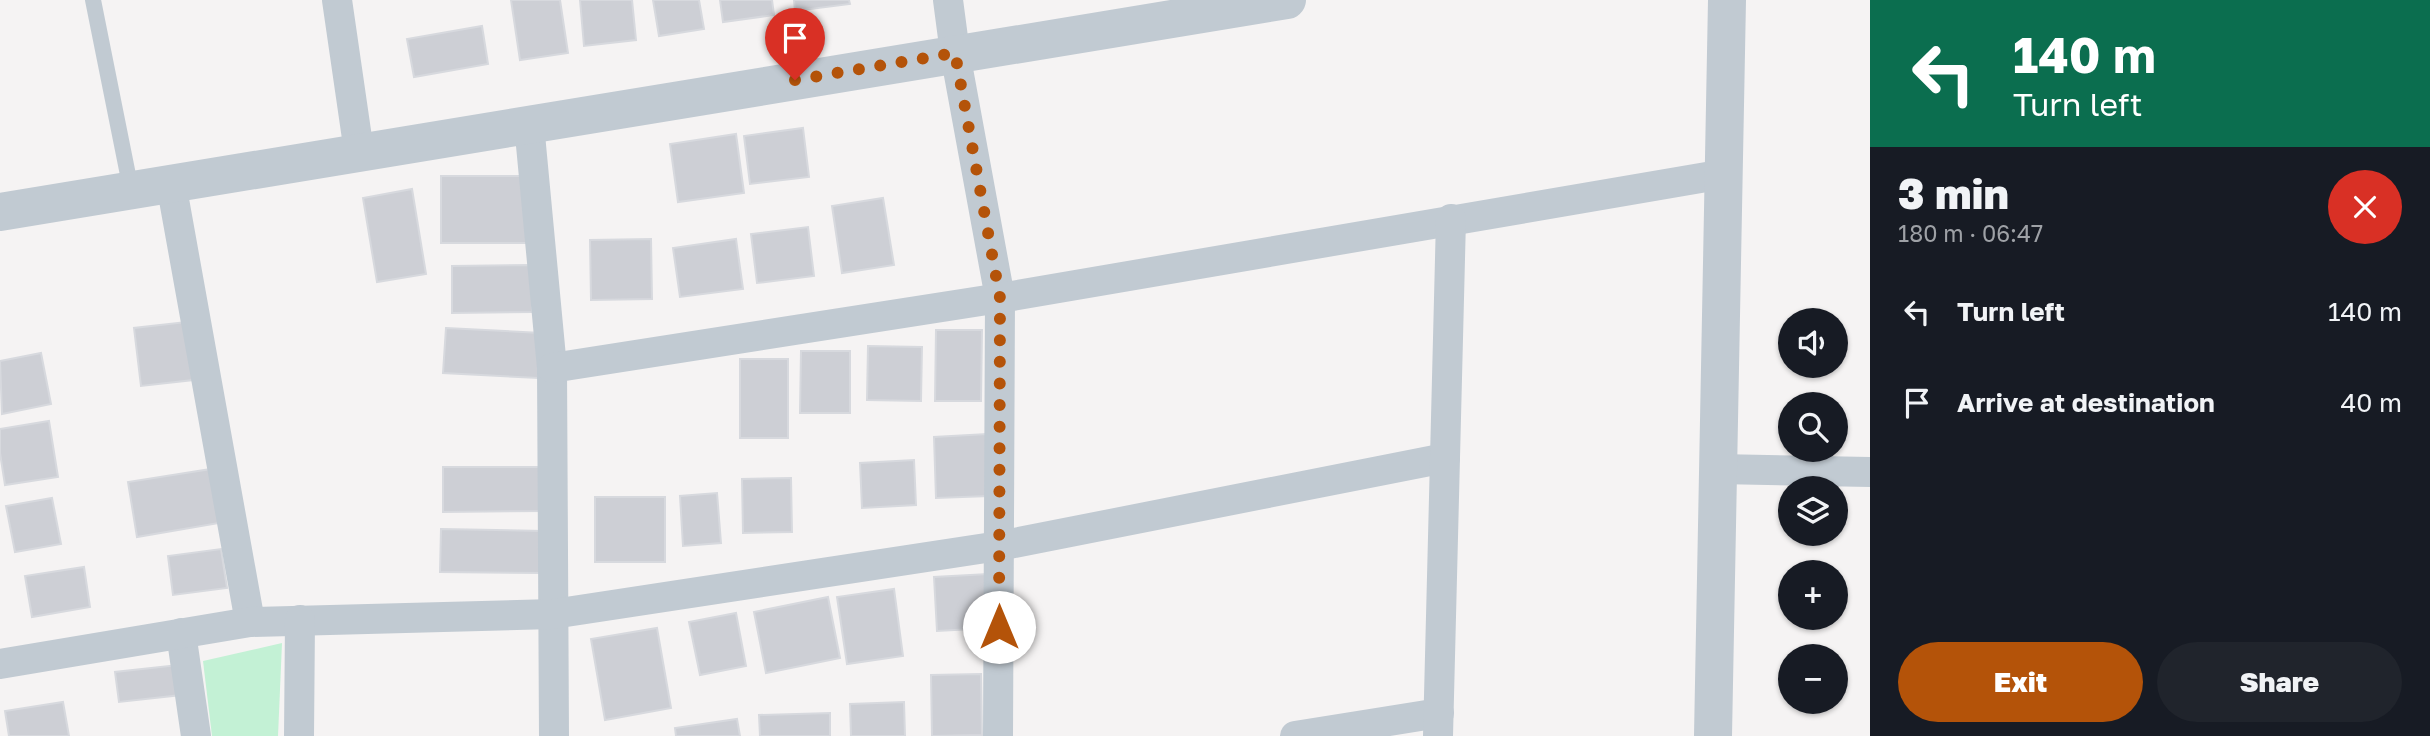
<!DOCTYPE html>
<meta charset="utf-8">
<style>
:root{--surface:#171b24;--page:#20242c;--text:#f1f3f6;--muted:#9ea1a6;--accent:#b45309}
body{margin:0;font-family:"Golos Text",sans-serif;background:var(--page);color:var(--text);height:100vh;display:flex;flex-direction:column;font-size:26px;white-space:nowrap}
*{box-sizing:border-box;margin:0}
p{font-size:23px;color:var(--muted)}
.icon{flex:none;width:38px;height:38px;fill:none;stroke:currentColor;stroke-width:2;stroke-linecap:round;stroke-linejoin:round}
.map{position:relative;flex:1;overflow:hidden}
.sheet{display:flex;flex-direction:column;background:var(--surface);width:560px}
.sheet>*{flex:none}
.top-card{background:#0b6e4f;color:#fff;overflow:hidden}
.tools{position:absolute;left:1778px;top:308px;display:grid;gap:14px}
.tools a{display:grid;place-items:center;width:70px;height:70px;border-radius:50%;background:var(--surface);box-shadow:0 2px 5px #0004;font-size:35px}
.pin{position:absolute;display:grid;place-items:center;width:60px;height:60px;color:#fff;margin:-72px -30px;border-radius:50% 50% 50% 0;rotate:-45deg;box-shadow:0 0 7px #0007}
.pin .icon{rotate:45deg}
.me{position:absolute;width:77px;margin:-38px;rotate:0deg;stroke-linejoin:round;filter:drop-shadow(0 0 5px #0008)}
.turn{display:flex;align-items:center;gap:24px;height:147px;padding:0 28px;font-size:32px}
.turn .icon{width:91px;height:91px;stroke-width:2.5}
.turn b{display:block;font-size:49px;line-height:60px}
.round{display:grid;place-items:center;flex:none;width:74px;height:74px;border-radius:37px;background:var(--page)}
.summary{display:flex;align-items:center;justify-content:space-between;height:119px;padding:0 28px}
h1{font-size:42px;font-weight:800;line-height:52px}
.button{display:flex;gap:14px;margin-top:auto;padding:14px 28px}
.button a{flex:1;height:80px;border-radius:42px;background:var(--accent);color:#fff;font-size:28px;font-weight:800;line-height:80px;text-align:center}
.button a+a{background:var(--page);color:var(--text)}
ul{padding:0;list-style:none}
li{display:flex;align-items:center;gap:21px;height:91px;padding:0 28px}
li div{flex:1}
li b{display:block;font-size:26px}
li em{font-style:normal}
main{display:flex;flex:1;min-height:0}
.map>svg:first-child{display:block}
.green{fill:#c3f1d5}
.building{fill:#cdcfd5;stroke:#d7d9de;stroke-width:2}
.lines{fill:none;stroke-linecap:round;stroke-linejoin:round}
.service{stroke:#c1cad2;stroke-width:16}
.minor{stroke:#c1cad2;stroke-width:30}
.tertiary{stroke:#c1cad2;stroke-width:38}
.route{stroke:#b45309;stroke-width:12;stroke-dasharray:0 21.6}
</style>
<main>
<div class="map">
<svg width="1870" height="736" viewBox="0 0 1870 736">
<rect width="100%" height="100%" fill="#f5f3f3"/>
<path class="green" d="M282,643L278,736H212L203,661Z"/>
<g class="building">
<path d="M511,0H560L568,53L520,60Z"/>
<path d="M580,0H632L636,40L584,46Z"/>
<path d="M653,0H699L704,29L659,36Z"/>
<path d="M720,0H772L774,15L723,22Z"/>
<path d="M794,0H849L850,4L795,11Z"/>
<path d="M482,26L488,64L414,77L407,39Z"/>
<path d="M803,128L809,177L750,184L744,136Z"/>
<path d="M736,134L744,193L678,202L670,144Z"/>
<path d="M441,176H527L528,243H441Z"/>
<path d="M412,189L426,274L377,282L363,198Z"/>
<path d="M883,198L894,265L842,273L832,206Z"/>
<path d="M808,227L814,276L757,283L751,234Z"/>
<path d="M651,239L652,299L591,300L590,240Z"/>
<path d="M736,239L743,289L680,297L673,248Z"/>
<path d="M532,265V312L452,313V266Z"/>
<path d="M186,322L193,380L141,386L134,328Z"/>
<path d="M446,328L541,333L538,378L443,373Z"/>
<path d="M936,330H982L981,401H935Z"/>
<path d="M868,346L922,347L921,401L867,400Z"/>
<path d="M801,351H850V413H800Z"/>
<path d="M41,353L51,404L2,414L0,361Z"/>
<rect x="740" y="359" width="48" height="79"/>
<path d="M49,421L58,477L5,485L0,453V429Z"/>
<path d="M987,434L989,496L936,498L934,437Z"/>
<path d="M914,460L916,505L862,508L860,463Z"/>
<path d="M443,467H545V511L443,512Z"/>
<path d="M211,469L219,523L137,537L128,482Z"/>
<path d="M791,478L792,532L743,533L742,479Z"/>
<path d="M717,493L721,543L683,546L680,496Z"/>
<rect x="595" y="497" width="70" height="65"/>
<path d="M52,498L61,544L15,552L6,506Z"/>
<path d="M441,529L543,531L542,573L440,572Z"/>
<path d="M221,549L227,588L173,595L168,556Z"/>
<path d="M84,567L90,607L32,617L25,576Z"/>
<path d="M988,574L991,628L937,631L934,577Z"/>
<path d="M894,589L903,656L847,664L837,597Z"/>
<path d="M828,597L840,658L766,673L754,612Z"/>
<path d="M736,613L746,666L700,675L689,622Z"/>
<path d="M657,628L671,708L605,720L591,639Z"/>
<path d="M178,665L181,695L119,702L115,672Z"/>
<path d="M981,674L982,735L932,736L931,675Z"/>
<path d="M63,702L69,736H9L5,711Z"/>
<path d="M904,702L905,736H851L850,704Z"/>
<path d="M830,713V736H760L759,715Z"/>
<path d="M737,719L740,736H676L675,728Z"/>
</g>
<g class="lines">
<path class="service" d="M93,0L131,190"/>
<g class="minor">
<path d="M337,0L359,152"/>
<path d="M948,0L955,53L1000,298L998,736"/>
<path d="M529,124L552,368L554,736"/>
<path d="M171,183L250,622"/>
<path d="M552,368L1000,298L1724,174"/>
<path d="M1718,469L1870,472"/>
<path d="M181,633L196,736"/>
<path d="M0,664L250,622L553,614L999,546L1445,458"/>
<path d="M299,736L300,620"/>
<path d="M1295,736L1439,713"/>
<path d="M1438,736L1451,219"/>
</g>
<g class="tertiary">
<path d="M0,212L1287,0"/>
<path d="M1713,736L1727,0"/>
</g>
</g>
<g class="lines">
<path class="route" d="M795,80L955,53L1000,298L999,627"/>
</g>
</svg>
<div class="tools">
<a><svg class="icon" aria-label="sound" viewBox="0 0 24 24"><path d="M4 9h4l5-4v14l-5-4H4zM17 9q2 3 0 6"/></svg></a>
<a><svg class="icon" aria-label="search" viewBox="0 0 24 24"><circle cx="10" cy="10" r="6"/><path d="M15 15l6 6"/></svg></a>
<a><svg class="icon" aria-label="layers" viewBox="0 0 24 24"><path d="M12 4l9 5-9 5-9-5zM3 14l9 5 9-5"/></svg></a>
<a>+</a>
<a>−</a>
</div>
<div class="pin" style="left:795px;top:80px;background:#d93025"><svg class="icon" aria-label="arrive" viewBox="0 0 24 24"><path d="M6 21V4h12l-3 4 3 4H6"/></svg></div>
<svg class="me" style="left:999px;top:627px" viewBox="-20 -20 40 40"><circle r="19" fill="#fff"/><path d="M0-13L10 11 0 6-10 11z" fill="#b45309"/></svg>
</div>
<section class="sheet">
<div class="top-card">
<div class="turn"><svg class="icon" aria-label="left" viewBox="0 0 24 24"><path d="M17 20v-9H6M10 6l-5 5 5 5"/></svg><div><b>140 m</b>Turn left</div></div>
</div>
<div class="summary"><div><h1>3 min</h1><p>180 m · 06:47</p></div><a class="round" style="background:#d93025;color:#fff"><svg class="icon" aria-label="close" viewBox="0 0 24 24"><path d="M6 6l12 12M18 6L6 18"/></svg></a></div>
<ul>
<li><svg class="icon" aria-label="left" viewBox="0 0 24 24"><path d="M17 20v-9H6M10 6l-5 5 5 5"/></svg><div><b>Turn left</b></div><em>140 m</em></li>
<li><svg class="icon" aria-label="arrive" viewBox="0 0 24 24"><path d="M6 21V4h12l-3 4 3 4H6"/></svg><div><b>Arrive at destination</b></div><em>40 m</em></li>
</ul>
<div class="button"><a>Exit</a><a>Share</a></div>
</section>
</main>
